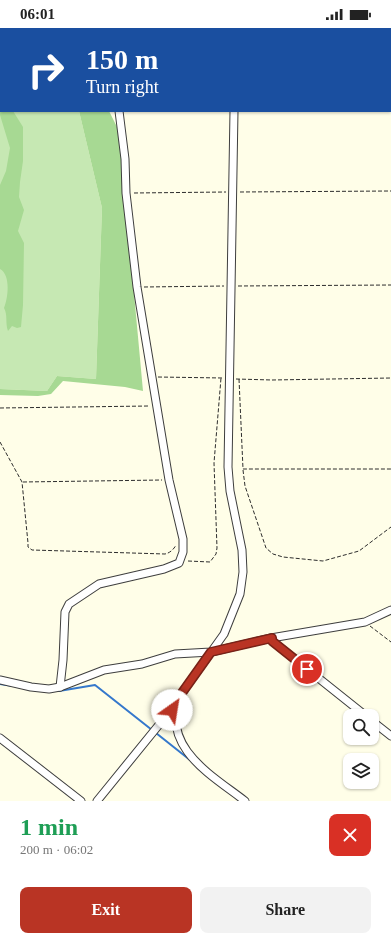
<!DOCTYPE html>
<meta charset="utf-8">
<style>
:root{--surface:#fff;--page:#f2f2f2;--text:#222;--muted:#767676;--accent:#b93424}
body{margin:0;font-family:"Times New Roman",serif;background:var(--page);color:var(--text);height:100vh;display:flex;flex-direction:column;font-size:15px;white-space:nowrap}
*{box-sizing:border-box;margin:0}
p{font-size:13px;color:var(--muted)}
.icon{flex:none;width:22px;height:22px;fill:none;stroke:currentColor;stroke-width:2;stroke-linecap:round;stroke-linejoin:round}
.map{position:relative;height:773px;overflow:hidden}
.sheet{display:flex;flex-direction:column;background:var(--surface);flex:1}
.sheet>*{flex:none}
.top-card{position:absolute;left:0px;top:0px;width:391px;height:84px;box-shadow:0 1px 3px #0004;background:#1a4fa0;color:#fff;overflow:hidden}
.controls{position:absolute;left:343px;top:681px;display:grid;gap:8px}
.controls a{display:grid;place-items:center;width:36px;height:36px;border-radius:8px;background:var(--surface);box-shadow:0 1px 3px #0004;font-size:20px}
.pin{position:absolute;display:grid;place-items:center;width:34px;height:34px;color:#fff;margin:-17px;border:2px solid #fff;border-radius:50%;box-shadow:0 1px 4px #0007}
.me{position:absolute;width:44px;margin:-22px;rotate:32deg;stroke-linejoin:round;filter:drop-shadow(0 0 3px #0008)}
.turn{display:flex;align-items:center;gap:14px;height:84px;padding:0 20px;font-size:18px}
.turn .icon{width:52px;height:52px;stroke-width:2.5}
.turn b{display:block;font-size:28px;line-height:34px}
.round{display:grid;place-items:center;flex:none;width:42px;height:42px;border-radius:8px;background:var(--page)}
.headline{display:flex;align-items:center;justify-content:space-between;height:68px;padding:0 20px}
h1{font-size:24px;font-weight:600;line-height:30px;color:#1e9e55}
.button{display:flex;gap:8px;margin-top:auto;padding:8px 20px}
.button a{flex:1;height:46px;border-radius:8px;background:var(--accent);color:#fff;font-size:16px;font-weight:600;line-height:46px;text-align:center}
.button a+a{background:var(--page);color:var(--text)}
.status{display:flex;justify-content:space-between;align-items:center;height:28px;padding:0 20px;background:var(--surface);direction:ltr}
.status svg{height:11px;fill:currentColor}
.map>svg:first-child{display:block}
.green{fill:#c6e8b3}
.forest{fill:#a7d993}
.lines{fill:none;stroke-linecap:round;stroke-linejoin:round}
.stream{stroke:#3578cc;stroke-width:2}
.minor-casing{stroke:#3e3e3e;stroke-width:9}
.path{stroke:#2d2d2d;stroke-width:1;stroke-dasharray:4 2;stroke-linecap:butt}
.minor{stroke:#fff;stroke-width:7}
.route-casing{stroke:#782217;stroke-width:10}
.route{stroke:#b93424;stroke-width:7}
</style>
<div class="status"><b>06:01</b><svg viewBox="0 0 49 12"><path d="M0 12V9h3v3zM5 12V6h3v6zM10 12V3h3v9zM15 12V0h3v12zM26 1h20v11H26zM47 4h2v5h-2z"/></svg></div>
<div class="map">
<svg width="391" height="773" viewBox="0 0 391 773">
<rect width="100%" height="100%" fill="#fffee8"/>
<path class="green" d="M0,0L1,83H79L102,180L96,351L57,348L47,363L0,361Z"/>
<g class="forest">
<path d="M0,54L1,83H13L23,99V133L20,154L19,169L24,182L18,203L24,215L23,277L21,299L17,300L12,298L8,303C5,295 8,287 4,280C8,270 11,247 0,241V157L6,143L10,120L0,87Z"/>
<path d="M79,83H109L119,103L143,363L125,359L63,353L51,366L38,368L0,367V361L47,363L57,348L96,351L102,180Z"/>
</g>
<g class="lines">
<g class="stream">
<path d="M0,656L13,658"/>
<path d="M59,663L95,657L152,702"/>
<path d="M156,705L190,732"/>
</g>
<g class="minor-casing">
<g id="minor">
<path d="M99,0L100,1"/>
<path d="M212,0L213,1"/>
<path d="M254,0L257,1"/>
<path d="M328,0L331,1"/>
<path d="M390,63H391"/>
<path d="M234,83L228,439L230,463L242,522L243,544L240,566L224,606L179,669C162,720 210,746 245,773"/>
<path d="M271,610L272,613L366,688"/>
<path d="M0,652L31,659L49,661L60,659L104,642L142,636L175,626L211,624L271,610L365,594L391,582"/>
<path d="M60,659L63,632L65,584L69,576L99,556L164,541L179,535L183,524V511L169,452L137,259L126,165L125,131L119,83"/>
<path d="M372,693L391,708"/>
<path d="M0,710L81,773"/>
<path d="M97,773L171,682L175,680"/>
</g>
</g>
<g class="path">
<path d="M240,164L391,163"/>
<path d="M134,165L226,164"/>
<path d="M238,258L391,257"/>
<path d="M144,259L224,258"/>
<path d="M158,349L222,350"/>
<path d="M236,351L272,352L391,350"/>
<path d="M239,351L243,441H391"/>
<path d="M0,380L149,378"/>
<path d="M0,414L22,454L28,515V519L32,522L165,526C170,525 174,521 176,517"/>
<path d="M243,442L245,458L266,520L273,526L283,529L323,533L359,523L391,499"/>
<path d="M23,454L162,452"/>
<path d="M188,533L210,534L216,526L217,520L214,435L221,350"/>
<path d="M370,598L391,614"/>
</g>
<use href="#minor" class="minor"/>
</g>
<g class="lines">
<g class="route-casing">
<path id="route" d="M172,682L175,680L179,669L211,624L272,610V613L307,641"/>
</g>
<use href="#route" class="route"/>
</g>
</svg>
<div class="controls">
<a><svg class="icon" aria-label="search" viewBox="0 0 24 24"><circle cx="10" cy="10" r="6"/><path d="M15 15l6 6"/></svg></a>
<a><svg class="icon" aria-label="layers" viewBox="0 0 24 24"><path d="M12 4l9 5-9 5-9-5zM3 14l9 5 9-5"/></svg></a>
</div>
<div class="pin" style="left:307px;top:641px;background:#d93025"><svg class="icon" aria-label="arrive" viewBox="0 0 24 24"><path d="M6 21V4h12l-3 4 3 4H6"/></svg></div>
<svg class="me" style="left:172px;top:682px" viewBox="-20 -20 40 40"><circle r="19" fill="#fff"/><path d="M0-13L10 11 0 6-10 11z" fill="#b93424"/></svg>
<div class="top-card">
<div class="turn"><svg class="icon" aria-label="right" viewBox="0 0 24 24"><path d="M7 20v-9h11M14 6l5 5-5 5"/></svg><div><b>150 m</b>Turn right</div></div>
</div>
</div>
<section class="sheet">
<div class="headline"><div><h1>1 min</h1><p>200 m · 06:02</p></div><a class="round" style="background:#d93025;color:#fff"><svg class="icon" aria-label="close" viewBox="0 0 24 24"><path d="M6 6l12 12M18 6L6 18"/></svg></a></div>
<div class="button"><a>Exit</a><a>Share</a></div>
</section>
